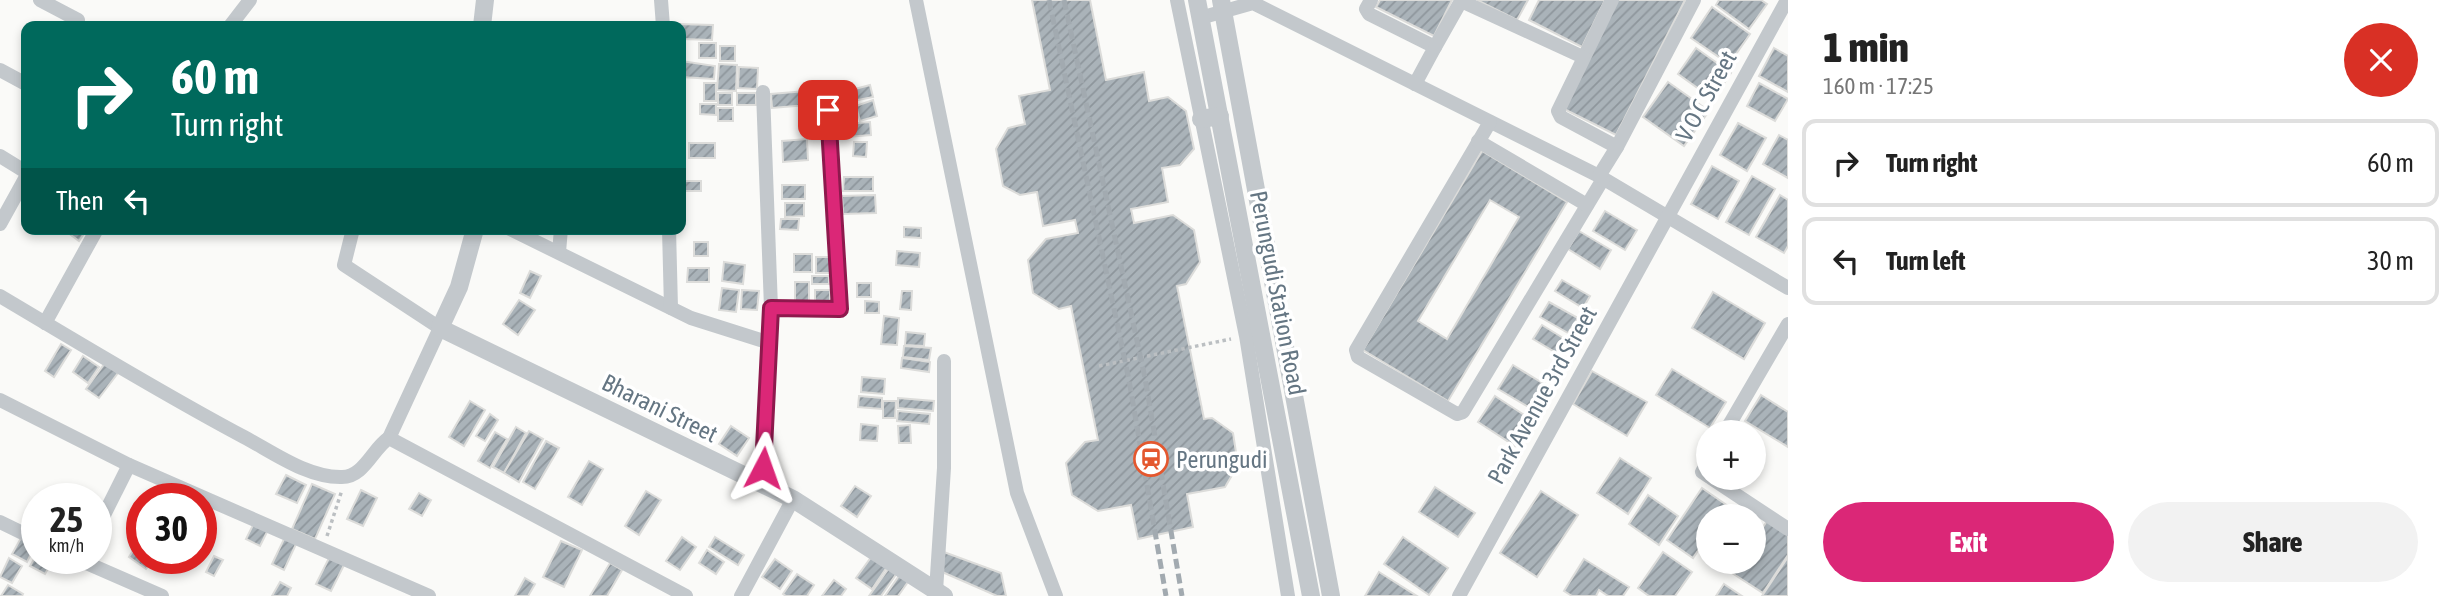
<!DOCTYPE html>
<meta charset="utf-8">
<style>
:root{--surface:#fff;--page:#f2f2f2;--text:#222;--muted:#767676;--line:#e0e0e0;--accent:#db2777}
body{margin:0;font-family:"Asap Condensed",sans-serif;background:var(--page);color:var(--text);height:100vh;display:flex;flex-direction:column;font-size:26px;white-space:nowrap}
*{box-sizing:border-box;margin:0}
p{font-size:23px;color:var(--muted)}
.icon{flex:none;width:38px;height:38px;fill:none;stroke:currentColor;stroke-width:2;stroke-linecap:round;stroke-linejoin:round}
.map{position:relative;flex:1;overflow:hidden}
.side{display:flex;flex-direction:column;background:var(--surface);width:665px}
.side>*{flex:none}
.hud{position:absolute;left:21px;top:21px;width:665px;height:214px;border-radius:14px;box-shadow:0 4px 10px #0003;background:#00695c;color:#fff;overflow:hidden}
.controls{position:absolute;left:1696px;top:420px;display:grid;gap:14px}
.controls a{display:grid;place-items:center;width:70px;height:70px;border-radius:50%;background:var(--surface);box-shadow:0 4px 10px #0003;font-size:35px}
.speed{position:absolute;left:21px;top:483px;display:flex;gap:14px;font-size:35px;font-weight:700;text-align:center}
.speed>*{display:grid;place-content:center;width:91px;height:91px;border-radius:50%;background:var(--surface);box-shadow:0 4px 10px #0003;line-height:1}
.speed small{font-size:18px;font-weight:400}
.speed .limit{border:10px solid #d22;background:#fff;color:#111}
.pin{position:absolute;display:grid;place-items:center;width:60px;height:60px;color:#fff;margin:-30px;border-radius:14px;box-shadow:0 4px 10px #0006}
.me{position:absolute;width:77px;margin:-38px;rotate:4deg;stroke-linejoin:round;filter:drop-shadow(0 0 5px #0008)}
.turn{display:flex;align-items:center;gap:24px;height:147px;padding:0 35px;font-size:32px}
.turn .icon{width:91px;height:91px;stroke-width:2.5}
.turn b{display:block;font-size:49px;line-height:60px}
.then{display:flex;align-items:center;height:66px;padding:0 35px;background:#0003;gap:14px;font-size:26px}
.round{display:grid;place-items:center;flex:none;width:74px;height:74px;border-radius:37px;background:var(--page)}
.summary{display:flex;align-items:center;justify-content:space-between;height:119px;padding:0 35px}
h1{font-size:42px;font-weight:800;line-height:52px}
.primary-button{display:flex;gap:14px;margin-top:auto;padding:14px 35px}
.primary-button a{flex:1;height:80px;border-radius:42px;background:var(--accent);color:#fff;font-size:28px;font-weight:800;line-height:80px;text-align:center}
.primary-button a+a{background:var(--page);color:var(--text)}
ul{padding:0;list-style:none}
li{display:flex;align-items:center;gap:21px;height:88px;margin:0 14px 10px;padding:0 21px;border:4px solid var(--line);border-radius:14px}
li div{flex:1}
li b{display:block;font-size:26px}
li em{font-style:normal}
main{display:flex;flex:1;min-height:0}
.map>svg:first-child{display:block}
.building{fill:url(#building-hatch);stroke:#dcdcda;stroke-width:2;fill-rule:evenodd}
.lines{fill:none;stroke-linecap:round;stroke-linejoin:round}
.path{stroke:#bbbfc2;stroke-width:3.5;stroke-dasharray:3.5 3.5;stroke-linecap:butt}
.minor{stroke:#c3c8cc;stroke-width:14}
.tertiary{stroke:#c3c8cc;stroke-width:18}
.rail{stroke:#a2aab0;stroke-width:5;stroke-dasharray:10 5;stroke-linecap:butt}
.route-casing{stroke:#8e194d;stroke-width:18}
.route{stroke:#db2777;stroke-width:12}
.labels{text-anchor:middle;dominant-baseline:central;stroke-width:7;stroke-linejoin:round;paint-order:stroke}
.street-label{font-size:24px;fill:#657683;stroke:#fff}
.poi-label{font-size:24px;fill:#657683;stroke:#fff;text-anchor:start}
</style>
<main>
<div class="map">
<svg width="1788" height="596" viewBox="0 0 1788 596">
<defs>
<pattern id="building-hatch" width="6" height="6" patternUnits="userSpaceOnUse" patternTransform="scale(1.75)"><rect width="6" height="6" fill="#aab3b9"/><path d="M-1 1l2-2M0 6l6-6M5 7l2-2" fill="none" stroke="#8e969c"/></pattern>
</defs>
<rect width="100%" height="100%" fill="#fafaf8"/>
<g class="building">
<path d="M1032,0H1090L1106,80L1144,72L1149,101L1168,97L1186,111L1194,149L1180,165L1162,168L1168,202L1131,209L1134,223L1173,215L1194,230L1200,262L1186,284L1177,286L1204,419L1212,418L1233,433L1238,465L1225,487L1187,494L1193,527L1138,539L1131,505L1098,511L1072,495L1066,463L1085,442L1098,440L1071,306L1059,309L1033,293L1028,260L1046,239L1078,233L1075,220L1043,226L1037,192L1020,195L1003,186L996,149L1008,128L1025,124L1019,96L1050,90Z"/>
<path d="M1380,0H1452L1434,36L1376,7Z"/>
<path d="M1477,0H1528L1517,20Z"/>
<path d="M1539,0H1605L1582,47L1529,20Z"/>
<path d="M1617,0H1685L1616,135L1562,108Z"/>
<path d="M1719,0H1761L1767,4L1749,29L1716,5Z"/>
<path d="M1712,7L1750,34L1729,64L1691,38Z"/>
<path d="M677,24L713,25L712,40L681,39V26Z"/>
<rect x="699" y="43" width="17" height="15"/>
<rect x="720" y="46" width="15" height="15"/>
<path d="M1696,48L1731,73L1713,99L1678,74Z"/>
<path d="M1774,48L1788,56V92L1759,76Z"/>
<path d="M681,61L715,66L714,79L681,77Z"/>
<path d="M719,64L737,65L736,91L717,90Z"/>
<path d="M739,67L758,68L757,89L738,88Z"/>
<path d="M1668,82L1709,111L1684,146L1643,117Z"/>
<rect x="704" y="83" width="12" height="18"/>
<path d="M1759,83L1788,99L1775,121L1747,106Z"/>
<path d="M870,85L873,97L853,101L851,90Z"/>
<path d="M806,91L807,105L772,108L771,94Z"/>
<rect x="718" y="93" width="14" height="12"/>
<rect x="737" y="93" width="19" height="12"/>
<path d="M873,100L877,116L860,121L856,106Z"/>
<path d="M700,104H716V115L700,114Z"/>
<rect x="718" y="108" width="15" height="13"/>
<path d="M870,122L871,135L847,137L846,124Z"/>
<path d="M1738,123L1766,138L1747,171L1720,155Z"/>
<path d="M1779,135L1788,140V178L1763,164Z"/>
<path d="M807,139L808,160L783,162L782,141Z"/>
<path d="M854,142H867L866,157L853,156Z"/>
<rect x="689" y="143" width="26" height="15"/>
<path d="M1482,151L1567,202L1448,401L1363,350ZM1490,200L1519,217L1447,339L1418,321Z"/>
<path d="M1712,166L1739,181L1718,219L1691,204Z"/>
<path d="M1752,176L1775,189L1749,235L1726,222Z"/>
<path d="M844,177H873V191H843Z"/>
<rect x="681" y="181" width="20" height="10"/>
<rect x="782" y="185" width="23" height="14"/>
<path d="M875,195L876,213L843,214L842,196Z"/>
<path d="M1780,195L1788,200V246L1784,253L1756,237Z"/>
<path d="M785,203H804V216L785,217Z"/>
<path d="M1605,211L1637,230L1625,250L1593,231Z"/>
<path d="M781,219H799L798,230L780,229Z"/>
<path d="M904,227L921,228V238L904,237Z"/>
<path d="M63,229H87L79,241Z"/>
<path d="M1579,231L1611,250L1600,269L1568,249Z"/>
<rect x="694" y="242" width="14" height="14"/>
<path d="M897,251L920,253L919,267L896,265Z"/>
<rect x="794" y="254" width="18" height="18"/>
<rect x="816" y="257" width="19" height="16"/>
<path d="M724,262L745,265L743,284L722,281Z"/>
<path d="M688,268H709V282H687Z"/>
<path d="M530,271L541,276L530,298L520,293Z"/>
<rect x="812" y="276" width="17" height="8"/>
<path d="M1562,280L1590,296L1583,308L1555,291Z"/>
<rect x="795" y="282" width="14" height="20"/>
<rect x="857" y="283" width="14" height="14"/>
<path d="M722,288L739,290L736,312L719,310Z"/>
<path d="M742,290L759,291L757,310L741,309Z"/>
<rect x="815" y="290" width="15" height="11"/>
<path d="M902,291H912L911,310L900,309Z"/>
<path d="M1713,292L1765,323L1744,359L1692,328Z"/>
<path d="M519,300L535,310L518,335L503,324Z"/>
<path d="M865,301L879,302V313H865Z"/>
<path d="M1549,302L1578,318L1568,333L1540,317Z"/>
<path d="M884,316L899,318L897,345L881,344Z"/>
<path d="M1542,325L1568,341L1560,355L1533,339Z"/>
<path d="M906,332L925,334L924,346L905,345Z"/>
<path d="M61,344L71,350L54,377L45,371Z"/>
<path d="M904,346L931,348L929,360L903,357Z"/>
<path d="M83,356L99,367L88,383L73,372Z"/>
<path d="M902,358L930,362L929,372L901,368Z"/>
<path d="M105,363L118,373L99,398L86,389Z"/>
<path d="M1513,365L1544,384L1530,408L1498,389Z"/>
<path d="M1672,369L1726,402L1710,428L1656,395Z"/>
<path d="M1592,371L1647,402L1627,436L1573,404Z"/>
<path d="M862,377L885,379L884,394L861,392Z"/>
<path d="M1761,395L1788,412V447L1745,421Z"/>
<path d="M859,396L882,398V409L858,407Z"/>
<path d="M1495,396L1532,420L1515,446L1478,422Z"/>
<path d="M898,398L934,401L933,411L898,408Z"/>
<path d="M470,401L485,410L464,446L449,437Z"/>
<path d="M883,401H896L895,418H883Z"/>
<path d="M898,411L930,414L929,424L897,421Z"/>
<path d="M490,414L498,420L485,441L476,436Z"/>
<path d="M861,424L878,426L877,441L860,440Z"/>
<path d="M910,425L911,443H899L898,426Z"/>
<path d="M731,426L749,438L737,456L719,444Z"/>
<path d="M516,427L526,433L504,473L493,467Z"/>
<path d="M529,431L543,439L519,482L504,473Z"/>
<path d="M495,432L507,439L490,468L478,461Z"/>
<path d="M546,441L559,448L535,489L523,482Z"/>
<path d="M1620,458L1651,478L1628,514L1597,493Z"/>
<path d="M589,461L603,469L582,505L568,497Z"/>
<path d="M286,475L306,485L297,503L276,494Z"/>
<path d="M312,484L335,494L315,539L292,529Z"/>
<path d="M855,486L871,496L857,517L841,506Z"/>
<path d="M1435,487L1475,513L1458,537L1419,512Z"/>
<path d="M1702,488L1728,506L1721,516H1708V536L1693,558L1667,540Z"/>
<path d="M361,490L377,498L363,526L347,519Z"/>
<path d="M646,491L661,500L639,535L625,526Z"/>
<path d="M1541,491L1578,515L1537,577L1500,553Z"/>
<path d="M419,493L431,500L422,516L409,509Z"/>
<path d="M1648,495L1678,516L1659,545L1629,524Z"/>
<path d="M1767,521L1788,535V555L1763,593L1732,573L1740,562H1754V541Z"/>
<path d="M254,523L268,530L260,546L246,539Z"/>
<path d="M22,536L36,544L27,562L12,554Z"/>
<path d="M285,537L297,542L284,570L272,564Z"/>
<path d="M682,537L696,547L680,570L666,561Z"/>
<path d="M715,537L744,555L738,565L709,547Z"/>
<path d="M1403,537L1448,568L1429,595L1384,564Z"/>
<path d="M561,541L582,550L564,587L543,577Z"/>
<path d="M136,546L142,550V558L154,559L146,569L129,557Z"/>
<path d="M707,550L724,562L716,574L699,563Z"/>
<path d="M941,551L1001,573L1006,596H997L940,571Z"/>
<path d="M1663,552L1692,572L1675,596H1649L1638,588Z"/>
<path d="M37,554V558L52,562L45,574L30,566Z"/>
<path d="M214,556L223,560L214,576L206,572Z"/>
<path d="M330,556L345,563L331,591L316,584Z"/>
<path d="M872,556L887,567L872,589L856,578Z"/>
<path d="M1788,557V596H1762Z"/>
<path d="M9,558L22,566L12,583L0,577Z"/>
<path d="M775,559L792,571L780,589L762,577Z"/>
<path d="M1584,559L1629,587L1623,596H1608L1599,590L1596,596H1572L1564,591Z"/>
<path d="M610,563L622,570L607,596H590Z"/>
<path d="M889,568L897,573L881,596H869Z"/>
<path d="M1379,572L1417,596H1365Z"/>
<path d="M901,573L910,579L898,596H885Z"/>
<path d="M797,574L814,585L807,596H786L783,594Z"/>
<path d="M525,578L535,584L528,596H515Z"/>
<path d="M834,580L846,589L841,596H822Z"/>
<path d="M280,582L291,588L287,596H272Z"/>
<path d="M1724,584L1742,596H1716Z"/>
<path d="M8,585L23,594L22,596H1Z"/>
</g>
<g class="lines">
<g class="path">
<path d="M1099,366L1231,339"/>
<path d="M327,536L342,490"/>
</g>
<g class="minor">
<path d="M40,0L78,20L76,26"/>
<path d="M661,0L663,26"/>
<path d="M916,0L1017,493L1056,596"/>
<path d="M1177,0L1246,336L1288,596"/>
<path d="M1371,0L1366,9L1369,14L1435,47L1415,84"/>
<path d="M1612,0L1558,111L1561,117L1617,147"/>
<path d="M1200,18L1253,3L1599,176L1788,288"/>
<path d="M230,26L250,0"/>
<path d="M1435,47L1461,1L1583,57"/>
<path d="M0,70L26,84"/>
<path d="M1490,122L1356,350L1358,357L1457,414L1463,412L1603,179"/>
<path d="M1478,141L1587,205"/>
<path d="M0,156L26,172"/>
<path d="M1599,176L1617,147L1694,0"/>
<path d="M0,224L26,177"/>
<path d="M353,229L344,265L440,328L389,438"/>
<path d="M510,229L691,318L770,343"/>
<path d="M669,229L671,308"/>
<path d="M559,252L561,229"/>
<path d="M0,296C81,344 161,393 244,437C274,453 308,478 342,477C364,477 373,448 389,438L686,596"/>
<path d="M771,308L840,309L828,110"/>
<path d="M45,323L97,229"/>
<path d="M0,400L129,465L429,596"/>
<path d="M1725,432L1788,324"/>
<path d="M1708,463L1702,472L1708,476"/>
<path d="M1711,478L1788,529"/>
<path d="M760,483L768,403L771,308L763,92"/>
<path d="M0,522L37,540"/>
<path d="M96,531L129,465"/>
<path d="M75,558L162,596"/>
<path d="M936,591L944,468V361"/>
<path d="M741,596L793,499"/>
<path d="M1459,596L1787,0"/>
</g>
<g class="tertiary">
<path d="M1197,0L1311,596"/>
<path d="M1221,0L1331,596"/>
<path d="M482,26L485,0"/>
<path d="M1201,119L1220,116"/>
<path d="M475,229L459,287L440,328L793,499L944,596"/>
</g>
<g class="rail">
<path d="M1049,0L1129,380L1166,596"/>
<path d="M1064,0L1145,378L1182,596"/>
</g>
</g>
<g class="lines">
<g class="route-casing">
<path id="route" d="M763,468L771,308L840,309L828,110"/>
</g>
<use href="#route" class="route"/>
</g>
<defs>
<g id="station-ring" transform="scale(1.75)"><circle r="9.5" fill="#fff" stroke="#e4572e" stroke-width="1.5"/><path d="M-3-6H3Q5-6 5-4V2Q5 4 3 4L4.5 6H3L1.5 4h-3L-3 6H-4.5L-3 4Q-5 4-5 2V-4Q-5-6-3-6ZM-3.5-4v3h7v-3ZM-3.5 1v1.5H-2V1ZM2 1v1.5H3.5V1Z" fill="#e4572e"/></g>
</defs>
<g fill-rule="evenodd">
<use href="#station-ring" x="1151" y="459"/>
</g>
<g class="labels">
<g class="street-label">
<text transform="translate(1706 96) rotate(-61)">V O C Street</text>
<text transform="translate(1278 293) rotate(79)">Perungudi Station Road</text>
<text transform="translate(1542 395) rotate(-61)">Park Avenue 3rd Street</text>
<text transform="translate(660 408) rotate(26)">Bharani Street</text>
</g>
<g class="poi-label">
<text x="1176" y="459">Perungudi</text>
</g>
</g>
</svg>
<div class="controls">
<a>+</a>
<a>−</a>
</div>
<div class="speed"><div>25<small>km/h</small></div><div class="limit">30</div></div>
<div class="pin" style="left:828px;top:110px;background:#d93025"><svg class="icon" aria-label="arrive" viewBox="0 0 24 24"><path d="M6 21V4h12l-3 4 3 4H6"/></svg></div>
<svg class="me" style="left:763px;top:468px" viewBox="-20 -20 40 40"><path d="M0-17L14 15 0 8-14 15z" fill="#db2777" stroke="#fff" stroke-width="4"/></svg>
<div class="hud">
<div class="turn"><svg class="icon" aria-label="right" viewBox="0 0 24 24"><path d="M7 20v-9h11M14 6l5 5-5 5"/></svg><div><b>60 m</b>Turn right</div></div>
<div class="then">Then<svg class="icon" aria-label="left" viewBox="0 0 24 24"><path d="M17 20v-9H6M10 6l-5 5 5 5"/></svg></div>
</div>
</div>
<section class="side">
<div class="summary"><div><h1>1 min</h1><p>160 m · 17:25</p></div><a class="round" style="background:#d93025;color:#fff"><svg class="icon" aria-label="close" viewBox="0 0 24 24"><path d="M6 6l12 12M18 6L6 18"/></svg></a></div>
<ul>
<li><svg class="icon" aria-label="right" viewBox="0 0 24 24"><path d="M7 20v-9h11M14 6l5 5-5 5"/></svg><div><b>Turn right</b></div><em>60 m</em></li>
<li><svg class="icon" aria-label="left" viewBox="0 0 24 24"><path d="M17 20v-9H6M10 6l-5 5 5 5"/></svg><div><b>Turn left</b></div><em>30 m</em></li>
</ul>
<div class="primary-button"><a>Exit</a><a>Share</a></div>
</section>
</main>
